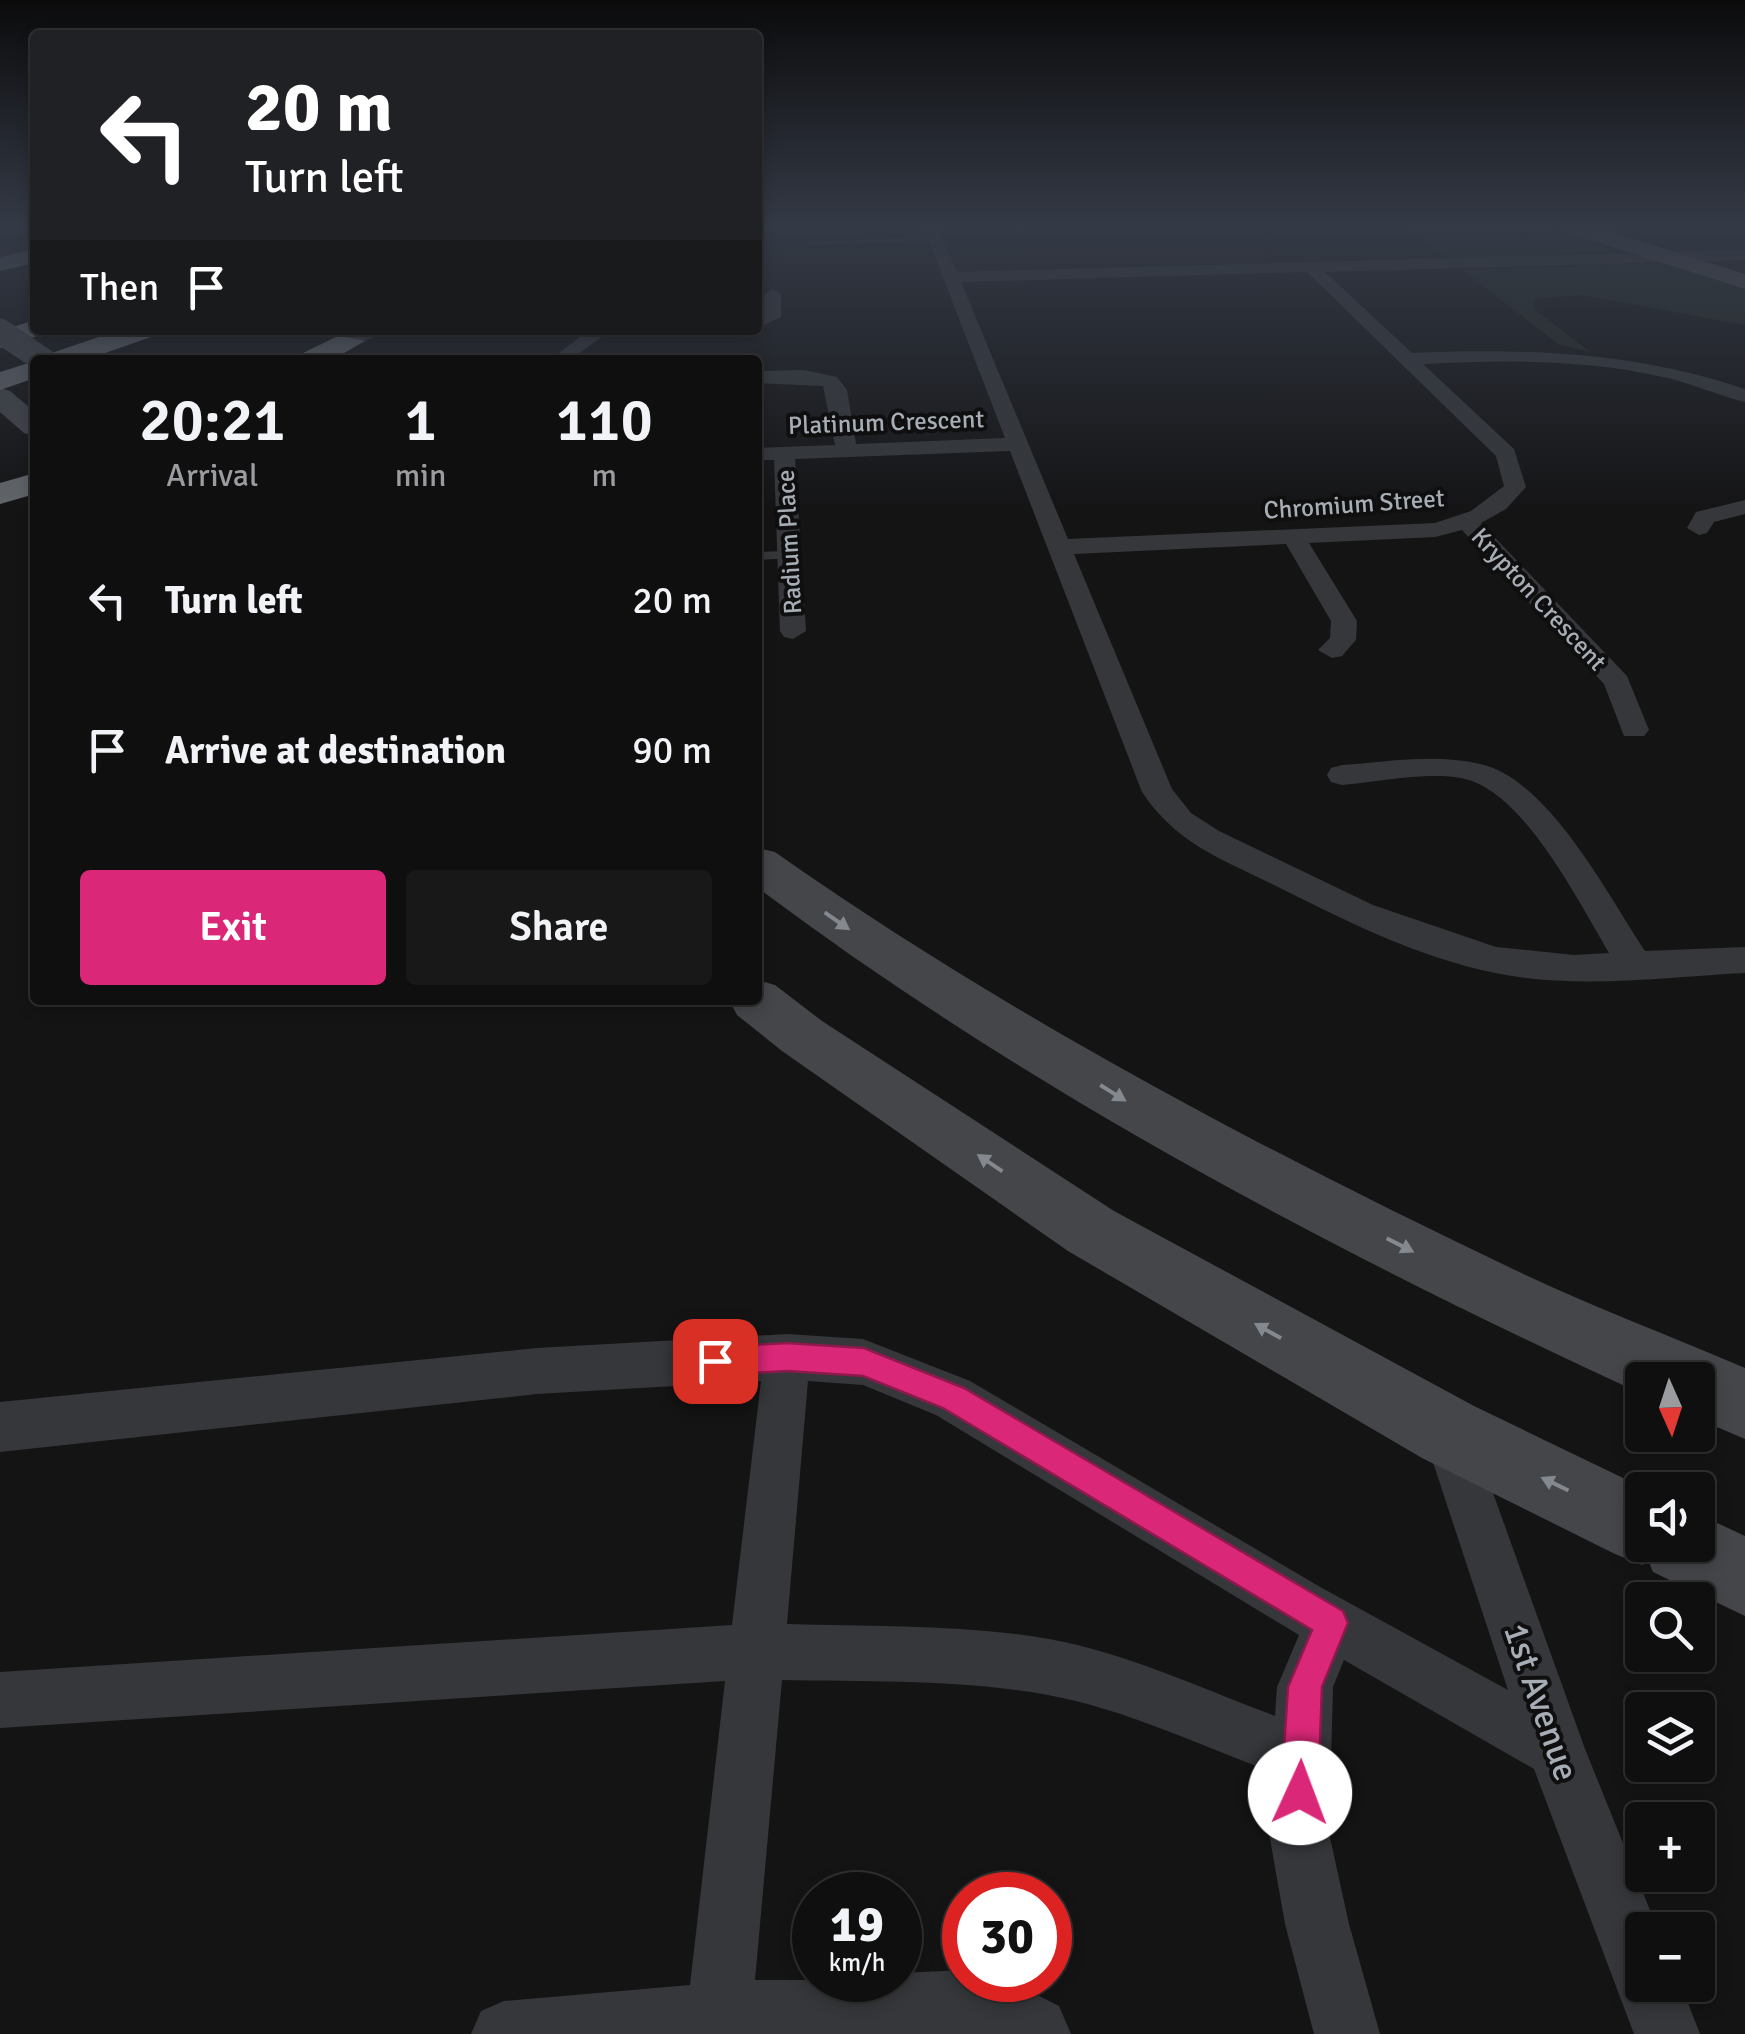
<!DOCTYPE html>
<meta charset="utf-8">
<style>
:root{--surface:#0f0f10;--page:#181819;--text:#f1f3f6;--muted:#9b9c9f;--line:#2f2f30;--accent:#db2777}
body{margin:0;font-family:Signika,sans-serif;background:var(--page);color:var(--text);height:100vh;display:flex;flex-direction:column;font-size:38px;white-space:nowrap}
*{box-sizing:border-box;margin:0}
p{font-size:32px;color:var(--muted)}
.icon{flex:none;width:55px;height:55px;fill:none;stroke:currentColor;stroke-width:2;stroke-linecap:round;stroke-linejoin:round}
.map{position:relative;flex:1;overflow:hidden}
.drawer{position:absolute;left:30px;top:355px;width:732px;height:650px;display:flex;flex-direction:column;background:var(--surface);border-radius:10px;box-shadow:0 5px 15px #0003,0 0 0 2px var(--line)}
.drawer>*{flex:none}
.banner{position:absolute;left:30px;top:30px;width:732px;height:305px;border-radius:10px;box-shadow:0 5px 15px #0003,0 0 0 2px var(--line);background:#202124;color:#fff;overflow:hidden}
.needle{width:65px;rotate:177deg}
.controls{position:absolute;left:1625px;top:1362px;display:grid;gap:20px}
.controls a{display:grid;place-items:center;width:90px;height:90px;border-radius:10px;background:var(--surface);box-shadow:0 5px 15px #0003,0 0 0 2px var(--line);font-size:50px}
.speed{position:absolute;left:792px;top:1872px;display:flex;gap:20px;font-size:50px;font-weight:700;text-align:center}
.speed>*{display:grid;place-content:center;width:130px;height:130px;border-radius:50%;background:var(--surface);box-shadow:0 5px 15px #0003,0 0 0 2px var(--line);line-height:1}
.speed small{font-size:25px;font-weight:400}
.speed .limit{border:15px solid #d22;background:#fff;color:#111}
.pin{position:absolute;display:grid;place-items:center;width:85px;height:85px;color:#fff;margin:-42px;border-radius:20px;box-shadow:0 5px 15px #0006}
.me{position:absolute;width:110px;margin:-55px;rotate:2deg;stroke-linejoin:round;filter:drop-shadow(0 0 8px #0008)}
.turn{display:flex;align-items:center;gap:35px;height:210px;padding:0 50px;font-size:45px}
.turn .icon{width:130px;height:130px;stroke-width:2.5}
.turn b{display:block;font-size:70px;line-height:85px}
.then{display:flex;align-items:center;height:95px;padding:0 50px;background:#0003;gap:20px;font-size:38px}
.eta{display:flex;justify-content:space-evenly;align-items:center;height:170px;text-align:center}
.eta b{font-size:60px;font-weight:600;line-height:70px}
.button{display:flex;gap:20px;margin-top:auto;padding:20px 50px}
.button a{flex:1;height:115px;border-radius:10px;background:var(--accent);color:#fff;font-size:40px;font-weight:600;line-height:115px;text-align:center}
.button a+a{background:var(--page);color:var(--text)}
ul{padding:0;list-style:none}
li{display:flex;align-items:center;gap:30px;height:150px;padding:0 50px}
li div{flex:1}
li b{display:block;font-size:38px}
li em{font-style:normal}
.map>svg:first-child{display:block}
.green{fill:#212821}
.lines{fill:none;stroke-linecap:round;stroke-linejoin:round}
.lane{fill:#35373a;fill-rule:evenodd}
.street{fill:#35373a;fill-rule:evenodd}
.secondary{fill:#44464a;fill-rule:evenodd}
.primary{fill:#525459;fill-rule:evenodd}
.highway{fill:#62666a;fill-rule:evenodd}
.secondary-bridge{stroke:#44464a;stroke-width:25}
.wall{fill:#3c3d40}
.shaded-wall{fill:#313234}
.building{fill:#46474a;stroke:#313234;stroke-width:2.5}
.oneway{fill:#84898f}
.route{fill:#db2777;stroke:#8e194d;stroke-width:2.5}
.labels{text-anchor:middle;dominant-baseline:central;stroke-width:8;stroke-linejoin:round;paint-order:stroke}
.far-street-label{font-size:25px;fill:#a7adb4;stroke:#0f0f10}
.near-street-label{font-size:35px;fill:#a7adb4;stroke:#0f0f10}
</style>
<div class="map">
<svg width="1745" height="2034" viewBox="0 0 1745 2034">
<rect width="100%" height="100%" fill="#141415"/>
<g class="green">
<path d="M1409,228C1451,228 1589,217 1613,251L1451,260Z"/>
<path d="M1664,263L1745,289V325L1581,295L1535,299L1534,309L1590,352L1558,344L1463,270Z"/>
</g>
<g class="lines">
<g class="lane">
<path d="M936,236L939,240L807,245L803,243Z"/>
<path d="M789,551L794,552V558L758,560V552Z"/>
</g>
<g class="street">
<path d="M758,228H774L758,238Z"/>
<path d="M924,228H938L957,272L1745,250V260L1325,272L1412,353C1527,348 1635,352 1745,389V402C1717,395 1691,383 1663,377C1585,359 1503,360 1423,364L1514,449L1526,487L1506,509L1481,523L1627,676L1649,730L1644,736H1624L1604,684L1462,530L1435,537L1309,543L1357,621L1356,640L1342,656L1332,658L1318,650L1330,638L1331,621L1286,544L1074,554L1172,789L1191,813L1219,831L1373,905L1496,947L1574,955L1609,953C1580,904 1528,801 1472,781C1439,769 1378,782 1342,785L1331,782L1327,775L1331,768L1342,765C1388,762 1435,753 1480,764C1549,779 1608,896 1645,951L1745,947V973C1663,977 1577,990 1495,973C1416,957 1342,919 1270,883C1219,858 1175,842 1142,792L1010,451L795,459L806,631L793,639L784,637L780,631L774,460H758V448L835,445L823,386L758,383V371L804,370L837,377L847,390L856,444L1005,438ZM1307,272L1496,456L1504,486L1471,511L1435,523L1068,539L961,282Z"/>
<path d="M773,289L781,294V317L758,328L765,294Z"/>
<path d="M590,330H611L570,360H549Z"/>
<path d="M1745,500V514L1714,522L1707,533L1699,535L1687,528L1696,512Z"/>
<path d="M787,1334L863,1339L970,1381L1322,1588L1508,1690L1423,1432L1431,1415L1448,1407L1465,1415L1585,1749L1658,1930H1642V1985H1681L1700,2034H1634L1534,1769L1344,1660L1333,1687L1329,1833L1349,1924L1380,2034H1314L1285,1924L1269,1833L1272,1772C1199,1745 1125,1709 1048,1695C961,1679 870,1682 782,1680L755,1980H900V1973L965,1970V1980H1008L1059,2006L1071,2034H471L481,2011L504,2001L690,1985L725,1681L0,1728V1672L732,1625L761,1381L537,1394L0,1452V1402L537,1348ZM808,1381L863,1385L936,1415L1299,1635L1277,1687L1275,1716C1201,1688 1126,1653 1049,1639C963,1624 874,1627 787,1624Z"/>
</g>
<g class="secondary">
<path d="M0,388L10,391L35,412V436L24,433L0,412Z"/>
<path d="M758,848L775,852C1007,1015 1259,1148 1515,1270C1590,1306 1668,1335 1745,1368V1439L1698,1419V1380H1642V1394C1334,1252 1030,1092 758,888Z"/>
<path d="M758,980L775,985L822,1021L1114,1211L1474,1406L1648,1490H1642V1545H1698V1514L1745,1536V1616L1653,1572L1649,1562L1642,1565L1615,1554L1422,1458L1068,1251L782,1051L737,1015L729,1000H758Z"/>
</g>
<path class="primary" d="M1566,228H1599L1745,274V289L1569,233Z"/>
<g class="highway">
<path d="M35,249V263L0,271V257Z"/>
<path d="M35,320V330H47L44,334L0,348V331Z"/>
<path d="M119,330H158L154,336L85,360H45L49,354Z"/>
<path d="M350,330H384L332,360H297L301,354Z"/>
<path d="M35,361V378L0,390V372Z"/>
<path d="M35,473V494L0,504V483Z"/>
</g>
<path class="secondary-bridge" d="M0,331L43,360"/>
</g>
<path class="wall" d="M335,330H387L365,341L336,335Z"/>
<path class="shaded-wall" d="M372,330H387L365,341L363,335Z"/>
<path class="building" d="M340,330H372L363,335Z"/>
<defs><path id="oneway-solid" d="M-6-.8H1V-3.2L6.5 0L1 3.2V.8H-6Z" transform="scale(2.5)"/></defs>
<g class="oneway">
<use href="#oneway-solid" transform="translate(837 921) rotate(35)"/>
<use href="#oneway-solid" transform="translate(1113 1093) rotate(32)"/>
<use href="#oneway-solid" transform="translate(990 1163) rotate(-146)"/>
<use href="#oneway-solid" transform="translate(1400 1245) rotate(27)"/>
<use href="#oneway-solid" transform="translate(1268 1331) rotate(-151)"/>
<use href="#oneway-solid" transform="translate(1555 1484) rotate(-154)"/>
</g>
<linearGradient id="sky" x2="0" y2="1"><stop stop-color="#0b0b0c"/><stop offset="0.44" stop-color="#343a46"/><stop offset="1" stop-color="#343a46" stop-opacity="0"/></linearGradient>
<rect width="1745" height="513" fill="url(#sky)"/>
<path class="route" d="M787,1343L864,1348L964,1388L1343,1611L1348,1623L1322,1687L1318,1793L1312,1806L1300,1811L1287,1806L1281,1793L1288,1687L1312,1630L943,1408L863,1376L787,1371L715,1375L705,1371L701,1361L705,1351L715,1347Z"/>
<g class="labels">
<g class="far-street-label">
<text transform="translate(886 422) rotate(-2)">Platinum Crescent</text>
<text transform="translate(1354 504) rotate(-4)">Chromium Street</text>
<text transform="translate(789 542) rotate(-93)">Radium Place</text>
<text transform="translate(1539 599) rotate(47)">Krypton Crescent</text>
</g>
<g class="near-street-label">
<text transform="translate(1541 1702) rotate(71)">1st Avenue</text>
</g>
</g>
</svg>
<div class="controls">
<a><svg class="needle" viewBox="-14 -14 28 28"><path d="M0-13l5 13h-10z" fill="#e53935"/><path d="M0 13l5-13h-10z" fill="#9b9c9f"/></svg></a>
<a><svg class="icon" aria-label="sound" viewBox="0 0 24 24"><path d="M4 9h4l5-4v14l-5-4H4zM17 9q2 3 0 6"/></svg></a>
<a><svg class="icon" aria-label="search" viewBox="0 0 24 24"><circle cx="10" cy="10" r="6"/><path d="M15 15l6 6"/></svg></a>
<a><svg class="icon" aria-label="layers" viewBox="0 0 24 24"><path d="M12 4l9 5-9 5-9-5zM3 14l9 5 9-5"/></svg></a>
<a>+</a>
<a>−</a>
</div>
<div class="speed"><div>19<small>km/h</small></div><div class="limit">30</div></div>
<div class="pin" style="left:715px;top:1361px;background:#d93025"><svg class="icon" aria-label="arrive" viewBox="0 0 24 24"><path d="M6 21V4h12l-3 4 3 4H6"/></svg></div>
<svg class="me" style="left:1300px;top:1793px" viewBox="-20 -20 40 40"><circle r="19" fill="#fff"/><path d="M0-13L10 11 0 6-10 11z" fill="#db2777"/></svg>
<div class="banner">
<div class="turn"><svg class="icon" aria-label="left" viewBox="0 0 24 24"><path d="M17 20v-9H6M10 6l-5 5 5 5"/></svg><div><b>20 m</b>Turn left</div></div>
<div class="then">Then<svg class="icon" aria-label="arrive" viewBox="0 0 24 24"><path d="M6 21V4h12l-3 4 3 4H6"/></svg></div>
</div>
<section class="drawer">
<div class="eta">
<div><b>20:21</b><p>Arrival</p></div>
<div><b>1</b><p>min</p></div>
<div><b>110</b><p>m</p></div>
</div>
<ul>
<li><svg class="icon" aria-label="left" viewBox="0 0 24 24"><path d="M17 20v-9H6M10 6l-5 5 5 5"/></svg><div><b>Turn left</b></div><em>20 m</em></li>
<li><svg class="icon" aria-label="arrive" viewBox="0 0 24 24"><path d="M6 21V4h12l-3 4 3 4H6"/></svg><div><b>Arrive at destination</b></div><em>90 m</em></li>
</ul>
<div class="button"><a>Exit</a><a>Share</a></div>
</section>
</div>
